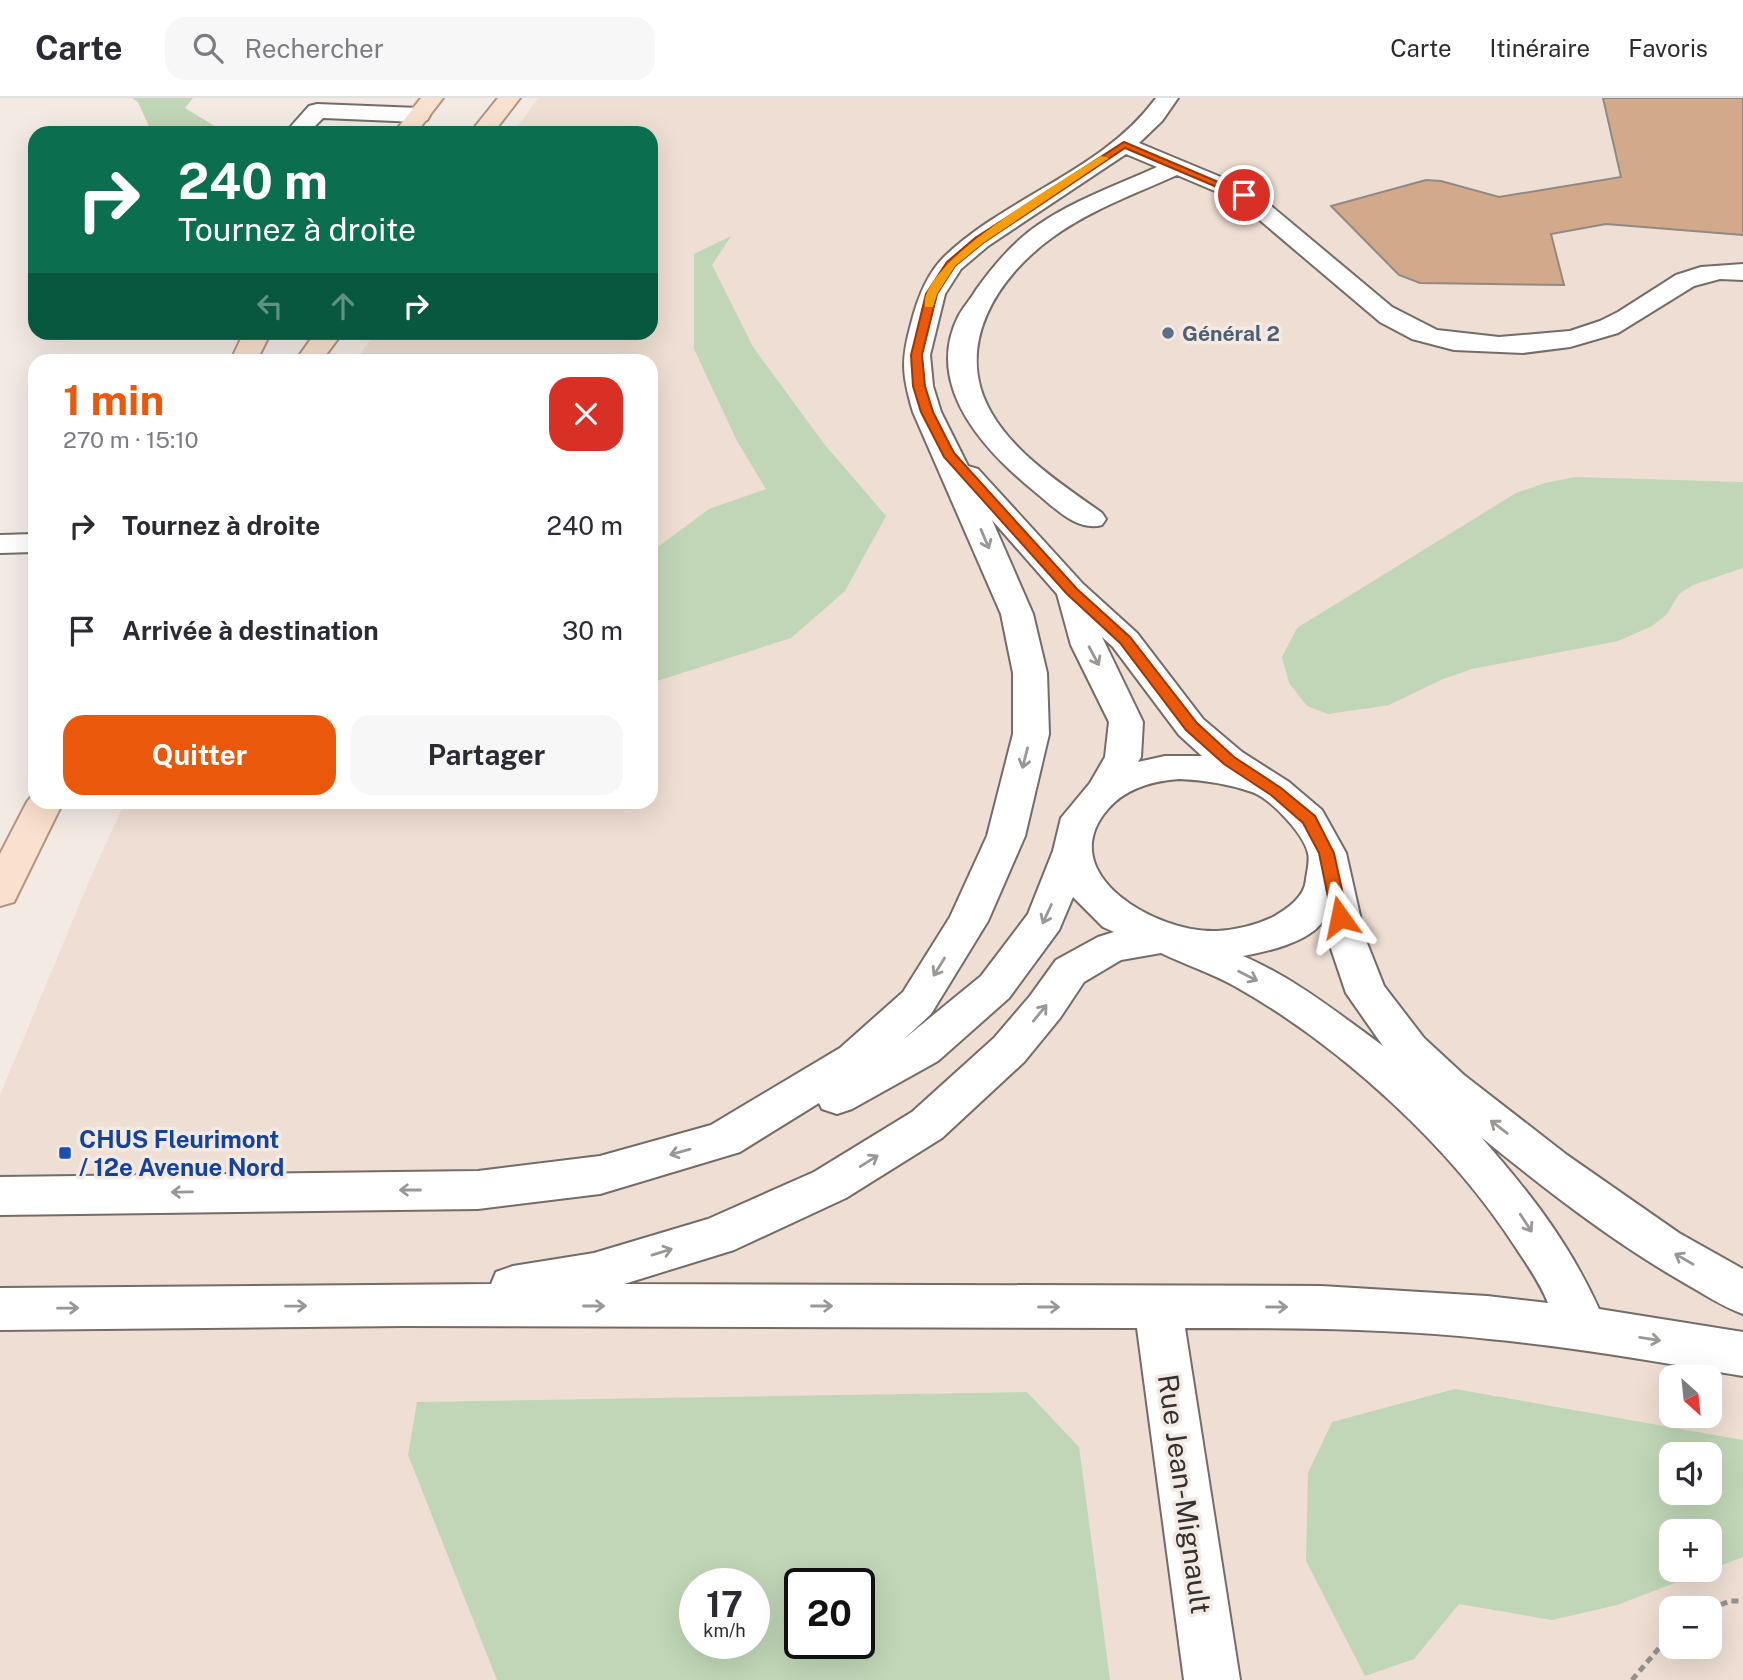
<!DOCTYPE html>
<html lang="fr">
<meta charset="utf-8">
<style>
:root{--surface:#fff;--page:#f7f7f7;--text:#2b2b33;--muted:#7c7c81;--line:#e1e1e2;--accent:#ea580c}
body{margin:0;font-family:"Public Sans",sans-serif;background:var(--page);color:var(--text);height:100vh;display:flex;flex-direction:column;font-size:26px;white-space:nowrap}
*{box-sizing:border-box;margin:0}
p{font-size:23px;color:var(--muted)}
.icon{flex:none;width:38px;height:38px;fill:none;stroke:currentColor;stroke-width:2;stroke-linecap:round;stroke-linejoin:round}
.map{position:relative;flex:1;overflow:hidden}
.side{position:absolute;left:28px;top:256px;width:630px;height:455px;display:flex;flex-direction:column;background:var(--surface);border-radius:21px;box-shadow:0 7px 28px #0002}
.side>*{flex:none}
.top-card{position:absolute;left:28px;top:28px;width:630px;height:214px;border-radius:21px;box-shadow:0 7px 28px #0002;background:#0b6e4f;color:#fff;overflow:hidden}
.needle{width:46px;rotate:153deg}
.controls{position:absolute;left:1659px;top:1267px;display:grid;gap:14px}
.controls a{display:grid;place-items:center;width:63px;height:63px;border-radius:14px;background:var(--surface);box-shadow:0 7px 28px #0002;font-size:35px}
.speed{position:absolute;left:679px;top:1470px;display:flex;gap:14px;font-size:35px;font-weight:700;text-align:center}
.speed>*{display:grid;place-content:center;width:91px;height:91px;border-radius:50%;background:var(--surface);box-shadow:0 7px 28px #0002;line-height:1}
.speed small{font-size:18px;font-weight:400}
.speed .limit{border:4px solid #111;border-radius:10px;background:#fff;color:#111}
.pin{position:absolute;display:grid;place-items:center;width:60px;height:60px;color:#fff;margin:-30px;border:4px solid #fff;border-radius:50%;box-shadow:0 2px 7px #0007}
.me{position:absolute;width:77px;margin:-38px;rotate:348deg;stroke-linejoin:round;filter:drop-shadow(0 0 5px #0008)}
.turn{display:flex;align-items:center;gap:24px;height:147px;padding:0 35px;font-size:32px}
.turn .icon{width:91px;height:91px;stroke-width:2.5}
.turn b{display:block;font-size:49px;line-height:60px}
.lanes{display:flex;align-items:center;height:66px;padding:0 35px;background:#0003;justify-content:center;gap:35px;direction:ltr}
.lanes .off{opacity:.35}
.round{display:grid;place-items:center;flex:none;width:74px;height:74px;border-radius:21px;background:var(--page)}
.overview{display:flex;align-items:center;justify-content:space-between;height:119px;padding:0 35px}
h1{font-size:42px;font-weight:700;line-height:52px;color:var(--accent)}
.button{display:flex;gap:14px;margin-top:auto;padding:14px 35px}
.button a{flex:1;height:80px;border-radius:21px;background:var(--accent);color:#fff;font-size:28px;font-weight:700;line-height:80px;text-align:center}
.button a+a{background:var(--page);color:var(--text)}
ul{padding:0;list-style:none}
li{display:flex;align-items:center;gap:21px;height:105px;padding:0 35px}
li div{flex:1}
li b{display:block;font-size:26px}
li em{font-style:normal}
header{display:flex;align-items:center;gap:42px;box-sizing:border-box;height:98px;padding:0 35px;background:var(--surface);border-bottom:2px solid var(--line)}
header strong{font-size:33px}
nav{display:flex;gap:38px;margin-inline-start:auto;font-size:24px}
.search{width:490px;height:63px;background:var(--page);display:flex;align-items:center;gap:18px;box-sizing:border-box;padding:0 24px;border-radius:21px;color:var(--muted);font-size:26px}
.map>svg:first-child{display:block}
.built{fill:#eeded3;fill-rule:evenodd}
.green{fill:#c1d6b7;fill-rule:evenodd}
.building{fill:#d2a98b;stroke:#918983;stroke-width:2}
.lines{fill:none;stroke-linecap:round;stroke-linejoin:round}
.minor-casing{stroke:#736c67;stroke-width:4}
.major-casing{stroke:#b39582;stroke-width:4}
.path{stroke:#96908c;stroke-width:5;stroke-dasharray:7 4.5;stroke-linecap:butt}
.minor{fill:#fff;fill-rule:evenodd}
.major{fill:#fae0ce;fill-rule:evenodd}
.oneway{stroke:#9a9897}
.route{fill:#ea580c;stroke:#983908;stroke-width:2}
.slow{fill:#f59e0b}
.service-dot{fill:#5c6f8a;stroke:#f3eae4;stroke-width:2.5}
.transit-dot{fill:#1a4fb4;stroke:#f3eae4;stroke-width:2.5}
.labels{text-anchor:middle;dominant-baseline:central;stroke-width:7;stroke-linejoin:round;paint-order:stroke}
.far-service-label{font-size:21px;font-weight:bold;fill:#4e5e75;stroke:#f3eae4;text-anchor:start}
.transit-label{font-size:24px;font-weight:bold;fill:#164399;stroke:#f3eae4;text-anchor:start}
.near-street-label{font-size:28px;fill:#34312f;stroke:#f3eae4}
</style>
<header>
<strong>Carte</strong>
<div class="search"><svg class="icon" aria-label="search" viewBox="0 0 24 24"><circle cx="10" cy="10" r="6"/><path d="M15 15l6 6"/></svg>Rechercher</div>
<nav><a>Carte</a><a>Itinéraire</a><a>Favoris</a></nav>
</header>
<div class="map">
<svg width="1743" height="1582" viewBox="0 0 1743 1582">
<rect width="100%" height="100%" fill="#f3eae4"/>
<path class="built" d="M538,0H1743V1582H0V997L93,774L125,704H651V262H356L375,235L651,234V35H513ZM1671,1279H1710V1318H1671ZM1671,1356H1710V1395H1671ZM1671,1433H1710V1472H1671ZM695,1486H754V1545H695ZM800,1486H859V1545H800ZM1671,1510H1710V1549H1671Z"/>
<g class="green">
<path d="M132,0H193L185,10L226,35H152L138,4Z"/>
<path d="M731,138L712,167L753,249L825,347L886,418L845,493L791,540L651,585V454L709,411L766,391L737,343L694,251V156Z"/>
<path d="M1575,379L1743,384V470L1693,487L1679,496L1667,516L1652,528L1618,543L1472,571L1443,581L1389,607L1328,616L1307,608L1289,585L1282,559L1297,530L1516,395L1545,385Z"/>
<path d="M1455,1291L1743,1342V1459L1617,1507L1552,1522L1459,1506L1414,1561L1365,1578L1306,1463L1308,1375L1332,1324ZM1710,1356V1395H1671V1356ZM1710,1433V1472H1671V1433Z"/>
<path d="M1027,1294L1079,1349L1110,1582H497L408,1357L417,1304ZM695,1486H754V1545H695ZM800,1486H859V1545H800Z"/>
</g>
<path class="building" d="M1603,0H1743V137L1606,126L1551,136L1564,187L1420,185L1399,177L1331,108L1426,82L1441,83L1499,99L1621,79Z"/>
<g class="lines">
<g class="minor-casing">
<g id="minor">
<path d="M1156,0H1178L1162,23L1139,45L1252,92L1392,209L1437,232L1499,239L1570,233L1600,223L1618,214L1676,177L1701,169L1743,166V182L1720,181L1694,188L1618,235L1570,249L1523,255L1454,252L1412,241L1380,224L1236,102L1177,77C1135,96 1090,112 1053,139C997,179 952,249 992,316C1016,357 1063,387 1102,415L1106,421L1102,427C1076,434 1053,408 1034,393C984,352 924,288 958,219C963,209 971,201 976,192C993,168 1013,144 1038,127C1074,102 1117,87 1157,69L1126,56L988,148L961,171L945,196L930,257L933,288L941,314L968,368L978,371L1083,486L1137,535L1203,621L1242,654L1289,684L1322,712L1346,755L1365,840L1384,888L1424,940L1464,977L1567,1057L1679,1135L1743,1171V1216C1721,1208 1702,1195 1681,1183C1610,1142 1545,1091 1481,1039C1530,1095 1568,1143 1599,1211L1743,1234V1278C1659,1264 1574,1249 1489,1241C1388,1230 1286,1230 1185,1230L1240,1582H1184L1137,1230L404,1228L0,1232V1190L491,1186L496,1174L513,1168L594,1155L708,1121L814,1074L912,1014L994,940L1030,898L1056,862L1098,839L1114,834L1103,829L1073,799L1059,832L1009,900L938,963L852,1011L837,1016L822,1011L819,1005L740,1054L600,1096L478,1111L0,1117V1079L478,1073L600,1058L711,1027L840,950L903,894L950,819L987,738L1013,636V575L1001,516L913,314C902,277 901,262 911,226C917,202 926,177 944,159C1007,98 1103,73 1156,0ZM992,422L1057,496L1071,547L1109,624L1105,659L1090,685L1061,720L1053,753L1028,816L981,878L904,941L931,916L988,823L1025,738L1049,636L1047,575L1033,516ZM1102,539L1113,549L1179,637L1202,658H1165L1138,664L1141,659L1143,624ZM1179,681C1204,682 1229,686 1252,694C1270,700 1304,736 1308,755C1310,762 1307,774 1306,781C1305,799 1287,811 1273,819C1256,827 1236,832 1217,833C1158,836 1051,776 1108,711C1126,690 1153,683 1179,681ZM1322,824L1346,895L1383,948C1338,915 1294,880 1243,858C1266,854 1309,844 1322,824ZM1161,855C1186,867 1214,876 1238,890C1342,949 1452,1050 1516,1150C1528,1168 1540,1185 1548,1205L1487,1198L1321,1188L624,1186L734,1152L846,1100L942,1040L1024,964L1060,920L1084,884L1121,862Z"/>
<path d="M317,6L419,10L427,12L430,17L427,22L419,24L323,20L308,35H285L309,8Z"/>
<path d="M35,436V454L0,455V437Z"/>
</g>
</g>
<g class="major-casing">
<g id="major">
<path d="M421,0H443L416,35H394Z"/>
<path d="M498,0H520L493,35H470Z"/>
<path d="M244,234H271L257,262H231Z"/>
<path d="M316,234H343L322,262H296Z"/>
<path d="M35,694V704H63L14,804L0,808V756L27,704Z"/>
</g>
</g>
<g class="path">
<path d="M1710,1511L1730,1503H1743"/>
<path d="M1632,1582L1671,1536"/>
</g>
<use href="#minor" class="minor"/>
<use href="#major" class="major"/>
</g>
<defs><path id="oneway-shaft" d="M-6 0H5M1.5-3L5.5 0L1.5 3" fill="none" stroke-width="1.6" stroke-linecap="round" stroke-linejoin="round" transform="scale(1.75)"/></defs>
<g class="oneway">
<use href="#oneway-shaft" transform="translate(985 441) rotate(67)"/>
<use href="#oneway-shaft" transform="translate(1094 558) rotate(62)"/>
<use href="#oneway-shaft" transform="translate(1025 660) rotate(104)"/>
<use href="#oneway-shaft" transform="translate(1047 816) rotate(115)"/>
<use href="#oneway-shaft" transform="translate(939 869) rotate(122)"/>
<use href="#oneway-shaft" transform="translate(1248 878) rotate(27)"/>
<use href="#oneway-shaft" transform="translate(1040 915) rotate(-51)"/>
<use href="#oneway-shaft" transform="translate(1499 1029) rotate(-142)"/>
<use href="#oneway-shaft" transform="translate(680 1054) rotate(164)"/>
<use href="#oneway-shaft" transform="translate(869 1063) rotate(-32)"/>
<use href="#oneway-shaft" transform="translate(410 1092) rotate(180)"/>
<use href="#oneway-shaft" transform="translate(182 1094) rotate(179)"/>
<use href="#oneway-shaft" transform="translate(1526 1125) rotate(57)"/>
<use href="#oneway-shaft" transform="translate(662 1154) rotate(-17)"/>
<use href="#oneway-shaft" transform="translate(1684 1161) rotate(-150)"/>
<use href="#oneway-shaft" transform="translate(296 1208) rotate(-1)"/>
<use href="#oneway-shaft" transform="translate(594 1208)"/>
<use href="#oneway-shaft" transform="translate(822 1208)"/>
<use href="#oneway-shaft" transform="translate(1049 1209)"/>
<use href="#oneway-shaft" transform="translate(1277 1209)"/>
<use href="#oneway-shaft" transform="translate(68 1210) rotate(-1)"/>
<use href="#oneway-shaft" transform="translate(1650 1241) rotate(9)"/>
</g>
<path class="route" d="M1124,44L1249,97L1240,99L1125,50L983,145L955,168L937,196L922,257L925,288L933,314L954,355L1077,491L1130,539L1197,625L1234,659L1281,690L1315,718L1334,755L1348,819L1340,825L1332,819L1319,755L1303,725L1271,697L1224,666L1186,632L1120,545L1067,496L944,359L921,314L913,288L911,257L926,196L947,164L975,140Z"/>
<path class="slow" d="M1101,58L1109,60L983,145L955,168L937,196L933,209H925C917,165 1066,81 1101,58Z"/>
<circle class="service-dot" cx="1168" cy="235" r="7"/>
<rect class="transit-dot" x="58" y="1048" width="14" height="14" rx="3.5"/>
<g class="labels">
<g class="far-service-label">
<text x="1182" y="235">Général 2</text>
</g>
<g class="transit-label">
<text x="79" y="1041">CHUS Fleurimont<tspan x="79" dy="28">/ 12e Avenue Nord</tspan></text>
</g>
<g class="near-street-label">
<text transform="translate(1185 1396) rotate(82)">Rue Jean-Mignault</text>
</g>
</g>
</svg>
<div class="controls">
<a><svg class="needle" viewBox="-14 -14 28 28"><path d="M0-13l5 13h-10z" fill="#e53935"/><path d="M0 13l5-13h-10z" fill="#7c7c81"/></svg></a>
<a><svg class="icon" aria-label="sound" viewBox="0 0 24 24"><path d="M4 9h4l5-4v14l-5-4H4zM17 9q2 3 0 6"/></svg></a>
<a>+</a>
<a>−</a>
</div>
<div class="speed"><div>17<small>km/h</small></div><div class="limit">20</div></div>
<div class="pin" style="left:1244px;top:97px;background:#d93025"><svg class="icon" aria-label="arrive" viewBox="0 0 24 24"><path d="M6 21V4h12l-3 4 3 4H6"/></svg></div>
<svg class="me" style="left:1340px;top:819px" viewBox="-20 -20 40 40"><path d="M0-17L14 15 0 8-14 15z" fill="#ea580c" stroke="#fff" stroke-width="4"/></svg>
<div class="top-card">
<div class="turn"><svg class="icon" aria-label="right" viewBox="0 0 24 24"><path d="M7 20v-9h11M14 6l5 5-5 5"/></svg><div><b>240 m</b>Tournez à droite</div></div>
<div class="lanes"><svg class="icon off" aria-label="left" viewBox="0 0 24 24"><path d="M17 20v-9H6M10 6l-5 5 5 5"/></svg><svg class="icon off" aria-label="ahead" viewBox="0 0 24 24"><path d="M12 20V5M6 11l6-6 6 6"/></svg><svg class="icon" aria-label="right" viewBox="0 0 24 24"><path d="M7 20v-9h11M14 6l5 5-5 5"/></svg></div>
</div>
<section class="side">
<div class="overview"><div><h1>1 min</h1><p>270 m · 15:10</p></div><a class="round" style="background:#d93025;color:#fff"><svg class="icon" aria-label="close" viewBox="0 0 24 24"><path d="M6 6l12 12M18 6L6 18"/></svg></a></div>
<ul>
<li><svg class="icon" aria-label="right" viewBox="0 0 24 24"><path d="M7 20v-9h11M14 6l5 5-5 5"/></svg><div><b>Tournez à droite</b></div><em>240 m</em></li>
<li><svg class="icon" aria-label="arrive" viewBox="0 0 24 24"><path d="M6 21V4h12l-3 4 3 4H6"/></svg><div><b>Arrivée à destination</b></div><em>30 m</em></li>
</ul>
<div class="button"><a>Quitter</a><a>Partager</a></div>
</section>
</div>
